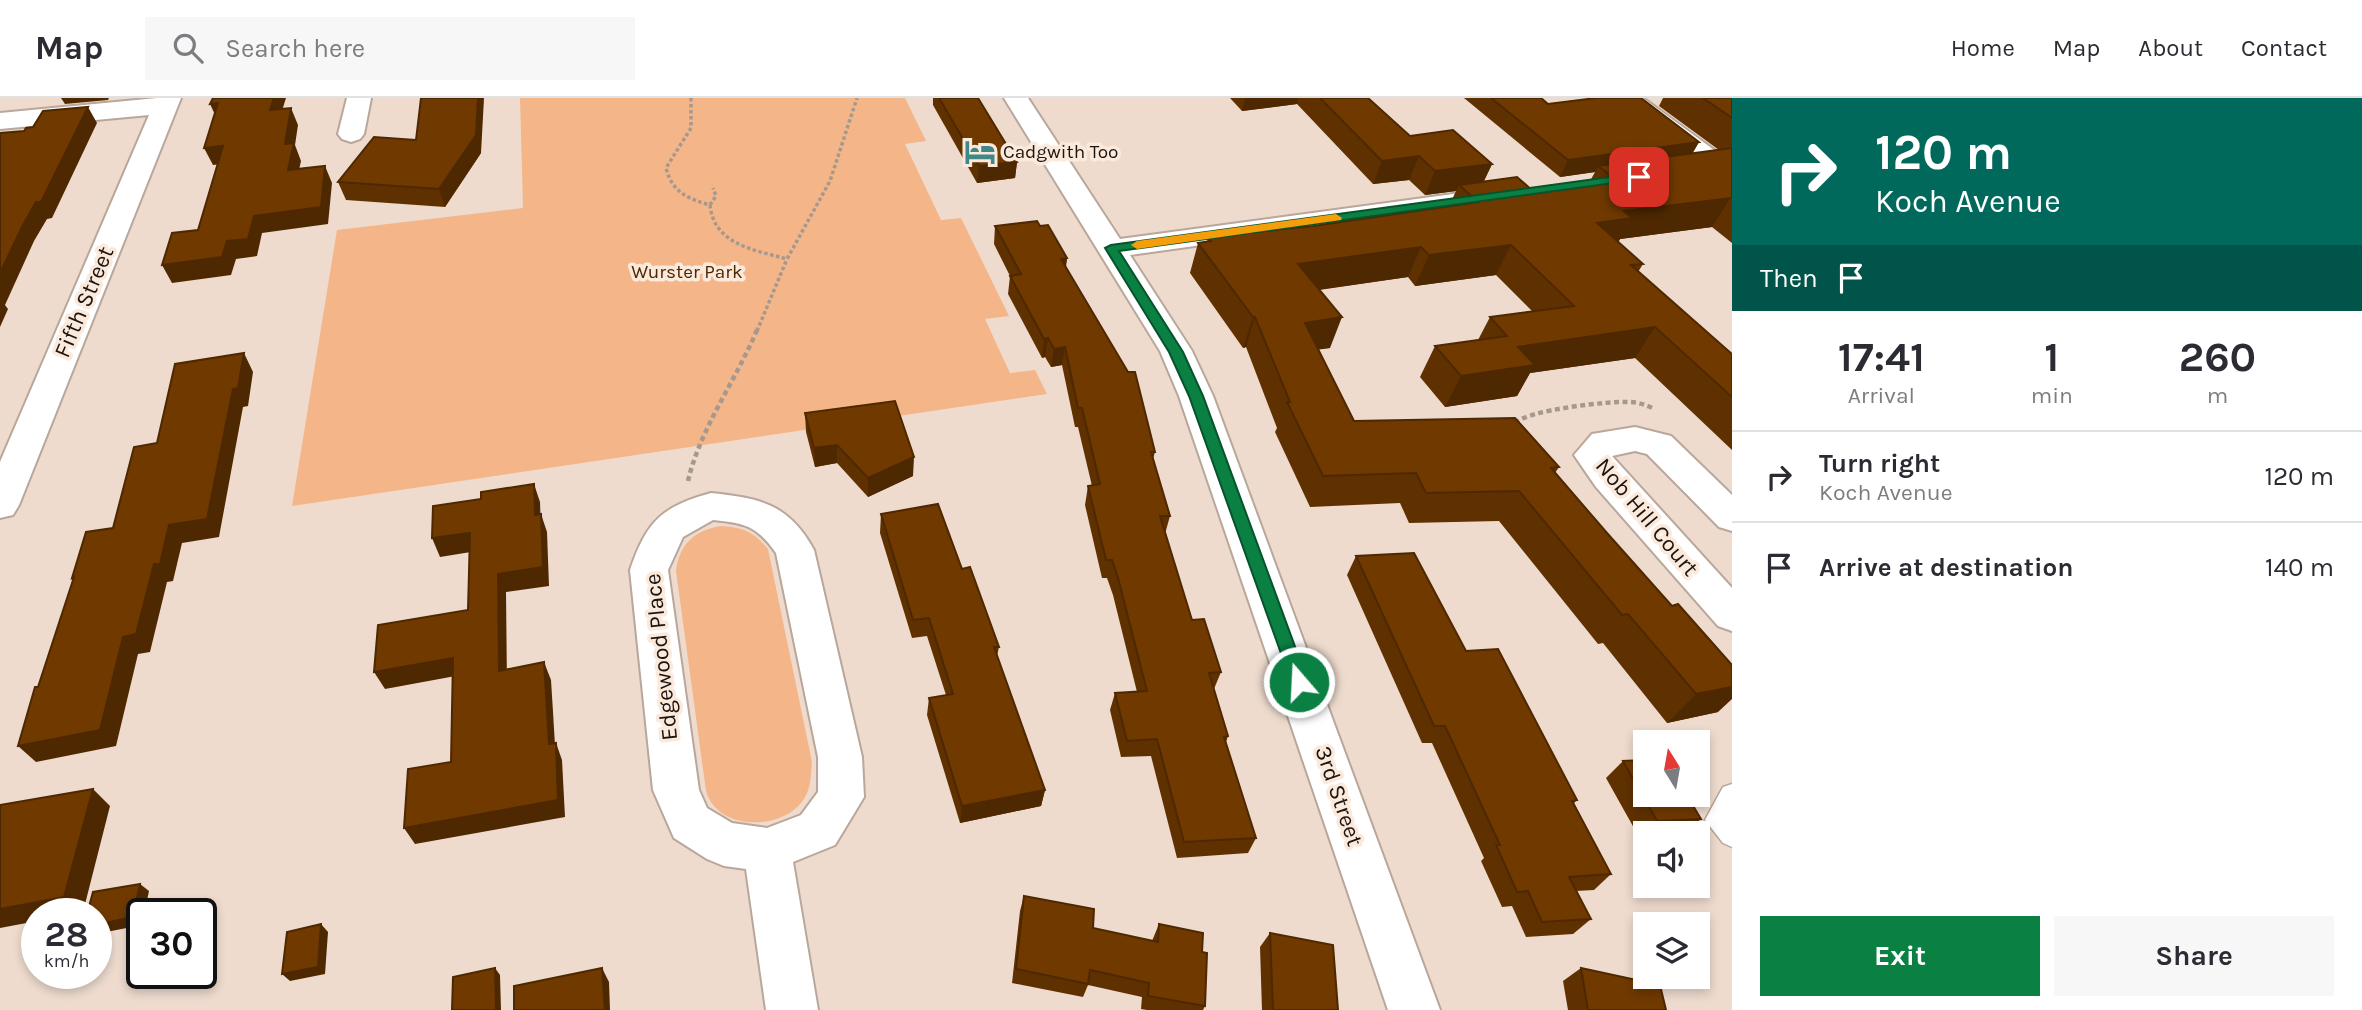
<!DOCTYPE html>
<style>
:root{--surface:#fff;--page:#f7f7f7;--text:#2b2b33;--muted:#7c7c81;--line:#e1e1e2;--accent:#0b8043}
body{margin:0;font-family:Karla,sans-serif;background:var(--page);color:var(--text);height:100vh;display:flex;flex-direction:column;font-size:26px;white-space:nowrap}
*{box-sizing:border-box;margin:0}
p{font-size:23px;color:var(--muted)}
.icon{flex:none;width:38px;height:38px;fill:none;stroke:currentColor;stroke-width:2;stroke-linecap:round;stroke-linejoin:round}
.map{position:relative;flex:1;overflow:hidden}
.drawer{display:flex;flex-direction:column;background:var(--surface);width:630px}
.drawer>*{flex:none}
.guide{background:#00695c;color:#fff;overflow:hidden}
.needle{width:46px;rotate:349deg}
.fabs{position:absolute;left:1633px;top:632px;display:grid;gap:14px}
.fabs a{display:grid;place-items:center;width:77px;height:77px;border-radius:0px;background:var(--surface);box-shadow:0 4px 10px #0003;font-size:35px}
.speed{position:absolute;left:21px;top:800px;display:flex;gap:14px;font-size:35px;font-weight:700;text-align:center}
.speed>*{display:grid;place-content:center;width:91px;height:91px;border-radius:50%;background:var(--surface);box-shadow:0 4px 10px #0003;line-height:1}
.speed small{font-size:18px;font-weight:400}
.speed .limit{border:4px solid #111;border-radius:10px;background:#fff;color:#111}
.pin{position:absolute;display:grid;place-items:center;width:60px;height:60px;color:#fff;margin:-30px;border-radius:14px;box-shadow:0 4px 10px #0006}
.me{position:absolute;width:77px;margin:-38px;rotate:341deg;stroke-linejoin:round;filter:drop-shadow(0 0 5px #0008)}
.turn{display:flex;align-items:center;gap:24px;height:147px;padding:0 28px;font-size:32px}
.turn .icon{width:91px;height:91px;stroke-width:2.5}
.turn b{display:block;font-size:49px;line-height:60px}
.then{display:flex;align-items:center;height:66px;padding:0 28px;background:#0003;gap:14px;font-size:26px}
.eta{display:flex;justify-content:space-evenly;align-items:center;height:119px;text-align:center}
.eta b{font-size:42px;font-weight:700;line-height:49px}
.cta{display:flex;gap:14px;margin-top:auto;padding:14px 28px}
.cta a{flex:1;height:80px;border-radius:0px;background:var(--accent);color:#fff;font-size:28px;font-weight:700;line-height:80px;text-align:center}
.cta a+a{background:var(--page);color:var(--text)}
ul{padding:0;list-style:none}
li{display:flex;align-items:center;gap:21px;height:91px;padding:0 28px;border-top:2px solid var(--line)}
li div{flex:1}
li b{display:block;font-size:26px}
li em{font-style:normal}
header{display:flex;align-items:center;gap:42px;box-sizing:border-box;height:98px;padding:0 35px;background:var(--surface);border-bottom:2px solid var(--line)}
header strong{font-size:33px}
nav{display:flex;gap:38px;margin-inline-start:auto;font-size:24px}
.search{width:490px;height:63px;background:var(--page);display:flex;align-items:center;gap:18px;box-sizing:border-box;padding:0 24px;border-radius:0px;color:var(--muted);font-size:26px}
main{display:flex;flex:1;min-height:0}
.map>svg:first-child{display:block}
.green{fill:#f4b688}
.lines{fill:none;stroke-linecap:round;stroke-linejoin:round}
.service-casing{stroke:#b8a79a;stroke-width:3}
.minor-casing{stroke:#b8a79a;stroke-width:4}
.path-far1{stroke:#a7988e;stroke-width:3.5;stroke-dasharray:3.5 2.5;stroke-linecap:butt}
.path{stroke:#a7988e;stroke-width:4.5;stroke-dasharray:5 3.5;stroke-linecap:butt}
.service{fill:#fff;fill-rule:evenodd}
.minor{fill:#fff;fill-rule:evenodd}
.wall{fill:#603100}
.shaded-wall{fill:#4e2800}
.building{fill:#703900;stroke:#4e2800;stroke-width:2}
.route{fill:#0b8043;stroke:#07532c;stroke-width:2}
.slow{fill:#f59e0b}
.labels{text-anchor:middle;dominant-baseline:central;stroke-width:7;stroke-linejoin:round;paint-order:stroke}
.far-poi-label{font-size:19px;fill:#1b1410;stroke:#fbe9db;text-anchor:start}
.far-park-label{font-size:19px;fill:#4e2600;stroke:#fbe9db}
.street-label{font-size:23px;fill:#1b1410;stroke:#fbe9db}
</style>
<header>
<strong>Map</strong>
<div class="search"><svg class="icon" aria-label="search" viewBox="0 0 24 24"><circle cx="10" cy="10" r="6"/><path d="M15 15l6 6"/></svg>Search here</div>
<nav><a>Home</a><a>Map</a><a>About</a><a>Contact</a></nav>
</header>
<main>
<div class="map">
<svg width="1732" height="912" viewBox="0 0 1732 912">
<rect width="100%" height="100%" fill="#eedbce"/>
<g class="green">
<path d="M520,0H905L926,43L905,46L941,122L961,120L1009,218L985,221L1010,275L1035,272L1047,296L292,408L337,132L523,110Z"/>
<path d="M721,428C743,429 754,434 768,451L812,664C811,677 811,694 801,705C778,733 717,732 706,693L676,473C679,446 695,432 721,428Z"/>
</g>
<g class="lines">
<g class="service-casing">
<path id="service" d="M1732,686V749L1723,745L1705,722L1723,689Z"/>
</g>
<g class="minor-casing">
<g id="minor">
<path d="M157,0H181L19,407L13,417L0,420V364L149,17L0,31V15Z"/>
<path d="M347,0H371L364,36L360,41L351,44L342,41L338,36Z"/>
<path d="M1004,0H1028L1120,141L1505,89L1515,91L1519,97L1515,103L1505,105L1130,157L1192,253L1213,298L1440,912H1388L1179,298L1160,253Z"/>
<path d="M1615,0H1643L1732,65V86L1722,84Z"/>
<path d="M1635,329L1671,338L1732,397V433L1719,429L1647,356L1635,353L1612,358L1732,490V533L1718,528L1596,389L1574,357L1592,336Z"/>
<path d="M711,395C760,400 789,406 814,452L862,659L864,699L835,747L793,764L818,912H766L746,771L724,768L707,761L674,740L653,692L630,472C647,423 661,409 711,395ZM713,422C745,425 757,428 776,455L818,659V694L801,717L767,730L732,725L707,710L699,692L668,472L683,439Z"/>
</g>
</g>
<g class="path-far1">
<path d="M691,0V30L666,70C672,94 688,101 710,107C714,147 755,152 787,161L830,83L857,0"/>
<path d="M710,107L716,98L713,90"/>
<path d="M757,233L787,161"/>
</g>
<g class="path">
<path d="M1515,325C1528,312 1608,303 1628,304C1638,304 1646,307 1655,311"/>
<path d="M688,383C700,331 736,282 757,232"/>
</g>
<use href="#service" class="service"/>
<use href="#minor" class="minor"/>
</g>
<g class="wall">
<path d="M933,0H978L1017,64L1015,80L977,85L933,7Z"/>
<path d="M1230,0H1368L1410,38L1492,66L1484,83L1533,93L1589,85L1595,74L1560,79L1464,0H1541L1548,6L1699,44L1692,56L1719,52L1659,8L1663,0H1732V145L1712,129L1620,141L1618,144L1643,166L1638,174L1732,256V352L1635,260L1530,275L1517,298L1445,309L1420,279L1435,248L1478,242L1490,219L1532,213L1496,177L1415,188L1408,179L1319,192L1330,250L1318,251L1354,323L1559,369L1555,375L1718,614L1667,625L1603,545L1598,546L1499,423L1409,425L1400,405L1310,409L1275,334L1277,330L1246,249L1243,250L1190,175L1198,145L1207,144L1208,139L1313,128L1449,108L1456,93L1425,97L1409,82L1373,86L1297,6L1242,13Z"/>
<path d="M481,55L445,109L346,102L338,84Z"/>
<path d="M995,128H1040L1067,160L1066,169L1155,354L1153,361L1170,418L1165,436L1192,522L1221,574L1214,591L1228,638L1226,644L1256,740L1248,755L1177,760L1151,658L1121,659L1110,612L1115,595L1137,594L1113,497L1107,480H1102L1085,407L1088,388H1092L1078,329H1075L1062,267L1051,269L1045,259L1042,260L1008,196L1010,178L994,146Z"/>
<path d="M805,315L913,378L868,399L837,365L815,369L806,334Z"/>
<path d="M881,416L962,471L999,549L997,558L1045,692L1041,708L960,725L927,617L929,600L946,597L927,538L912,540L880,435Z"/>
<path d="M1356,458L1466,553L1577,702L1574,705L1611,776L1594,792L1576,793L1591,821L1573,836L1526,839L1512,808L1502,809L1481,763L1484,760L1432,645H1422L1347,477Z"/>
<path d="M1623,663L1701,721L1684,735H1645V739H1639L1606,680Z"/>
<path d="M1024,798L1093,830L1152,843L1159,826L1202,854L1205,908L1203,912H1147L1141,911L1142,899L1088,887L1083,899L1012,885L1020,813Z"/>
<path d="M1270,835L1338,912H1262L1260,849Z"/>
<path d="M1581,870L1666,912H1568L1563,883Z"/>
</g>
<g class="shaded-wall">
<path d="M61,0H109L108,2L65,6Z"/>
<path d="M274,0H286L277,29L270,12Z"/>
<path d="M478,0H484L481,55L445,109L439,91Z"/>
<path d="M1245,0H1299L1297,6L1242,13Z"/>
<path d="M218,5V23L210,6Z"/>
<path d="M88,9L97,25L52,120L47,121L34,143L5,207L8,211L0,229V175L23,127Z"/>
<path d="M291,10L298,27L295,47L301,63L295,90L288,72L285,46Z"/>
<path d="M1699,44L1689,61L1598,68L1595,74L1560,79L1568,62Z"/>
<path d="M223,48L231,65L213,67L204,50Z"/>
<path d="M1419,58L1409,82L1373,86L1382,63Z"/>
<path d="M1017,64L1015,80L977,85L979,68Z"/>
<path d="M1492,66L1481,89L1459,87L1456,93L1425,97L1435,73Z"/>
<path d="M325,68L332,85L328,126L262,135L257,158L236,161L231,177L172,185L162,167L227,143L254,118Z"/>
<path d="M1731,99L1712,129L1620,141L1615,150L1597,125L1624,113Z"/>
<path d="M1511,147L1496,177L1415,188L1429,157Z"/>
<path d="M1421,149L1408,179L1288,196L1298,166Z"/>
<path d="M1067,160L1064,178L1061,161Z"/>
<path d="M1253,219H1255L1246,249L1243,250Z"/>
<path d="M1342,219L1330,250L1294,255L1305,225Z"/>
<path d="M1655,229L1635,260L1530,275L1517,298L1445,309L1461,278L1518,249Z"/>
<path d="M1048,240L1045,259L1042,260L1044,241Z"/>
<path d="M1065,249L1062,267L1051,269L1054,251Z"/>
<path d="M244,255L253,274L248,308L243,309L219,439L182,445L173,483L167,484L150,554L138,556L116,648L36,664L18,648L123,539L154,466L169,427L233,291Z"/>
<path d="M837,347V365L815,369L814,350Z"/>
<path d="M914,359L913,378L868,399V380Z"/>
<path d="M534,386L540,404L541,435L535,417Z"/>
<path d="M541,416L547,434L549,488L506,494L507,590L499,573L498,476Z"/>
<path d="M470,435L477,453L440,459L432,440Z"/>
<path d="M453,560L461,577L385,591L374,574Z"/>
<path d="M544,564L551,582L556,663L549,646Z"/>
<path d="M1732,589V601L1718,614L1667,625L1696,596Z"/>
<path d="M556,645L562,662L565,719L415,746L404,730Z"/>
<path d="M93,691L110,708L83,814L74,816H37V823L0,830V811Z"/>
<path d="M1045,692L1041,708L960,725L962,708Z"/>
<path d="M140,786L149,793L144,816H142V827L96,836V827Z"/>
<path d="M321,826L328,834L325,876L290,883L282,876Z"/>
<path d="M495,870L500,877L501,912H496Z"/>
<path d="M602,870L609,884L610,912H605Z"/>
</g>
<g class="building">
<path d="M213,0H274L270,12L291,10L285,46L294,45L288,72L325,68L321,109L254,118L248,141L227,143L222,159L162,167L172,135L198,132L223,48L204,50L218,5L210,6Z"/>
<path d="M421,0H478L476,37L439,91L338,84L374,39L416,42Z"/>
<path d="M939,0H978L1017,64L979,68Z"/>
<path d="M1320,0H1368L1410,38L1453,32L1492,66L1435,73L1419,58L1382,63Z"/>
<path d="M1491,0H1541L1548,6L1596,0H1641L1699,44L1568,62Z"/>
<path d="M1703,0H1732V20Z"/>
<path d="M88,9L41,104H36L23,127L0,175V35L24,33L26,30L33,29L43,13Z"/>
<path d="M1732,50V100L1624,113L1632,120L1597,125L1643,166L1631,167L1732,256V299L1655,229L1518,249L1535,267L1461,278L1435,248L1507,238L1490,219L1574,208L1511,147L1429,157L1421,149L1298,166L1342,219L1305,225L1354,323L1515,320L1559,369L1551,370L1607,435L1672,508L1678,506L1732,567V589L1696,596L1628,516L1622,517L1519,393L1426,395L1416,375L1323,378L1287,304H1290L1255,219H1253L1198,145L1211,143L1208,139L1313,128L1478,104L1459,87L1517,79L1533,93L1615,81L1598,68Z"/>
<path d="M1037,123L1040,128L1048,127L1067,160L1061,161L1128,274H1135L1155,354H1151L1170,418H1160L1192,522L1204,521L1221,574L1209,575L1228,638L1224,639L1256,740L1184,744L1157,641L1127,643L1115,595L1147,593L1118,480L1112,462H1106L1088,388L1100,386L1082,310H1078L1065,249L1054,251L1048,240L1044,241L1010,178L1021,176L995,128Z"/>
<path d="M244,255L238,290L233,291L207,421L169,427L160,466H154L136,536L123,539L100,632L18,648L35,589H38L74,479L72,480L86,434L113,430L134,349L157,345L175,266Z"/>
<path d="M895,303L914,359L868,380L837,347L814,350L805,315Z"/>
<path d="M534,386L535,417L541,416L543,469L498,476L499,573L544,564L549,646L556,645L558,702L404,730L408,671L451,664L453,560L374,574L378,527L468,512L470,435L432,440L433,408L481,401V394Z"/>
<path d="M938,406L962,471L970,469L999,549H994L1045,692L962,708L929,600L953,596L929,520L913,522L881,416Z"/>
<path d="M1414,455L1466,553L1498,551L1577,702L1572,703L1611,776L1569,779L1591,821L1542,824L1528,793L1517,794L1496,747H1500L1445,628H1434L1356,458Z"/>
<path d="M1645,662V696H1686L1701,721L1657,723L1623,663Z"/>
<path d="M93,691L64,799L0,811V707Z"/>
<path d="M140,786L133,819L96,827V816H87L93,794Z"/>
<path d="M1024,798L1094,811L1093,830L1158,844L1159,826L1203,835L1202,854L1207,855L1205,908L1148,898L1149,885L1090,872L1088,886L1016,871Z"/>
<path d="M321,826L318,869L282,876L287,834Z"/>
<path d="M1270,835L1333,847L1338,912H1273Z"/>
<path d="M495,870L496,912H452L453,879Z"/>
<path d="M602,870L605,912H514V888Z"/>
<path d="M1581,870L1660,887L1666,912H1588Z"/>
</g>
<path class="route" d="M1639,75L1643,76V81L1119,153L1183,254L1203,298L1308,584L1305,589L1299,591L1293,589L1189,298L1169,254L1105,150L1111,147Z"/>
<path class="slow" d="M1336,116L1342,120L1341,122L1137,151L1131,147L1137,143Z"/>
<defs>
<g id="hotel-bare" transform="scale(2.415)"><path d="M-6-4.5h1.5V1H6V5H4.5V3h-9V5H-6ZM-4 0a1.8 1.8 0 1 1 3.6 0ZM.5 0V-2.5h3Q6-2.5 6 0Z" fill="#408887" stroke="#fbe9db" stroke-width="2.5" paint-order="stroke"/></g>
</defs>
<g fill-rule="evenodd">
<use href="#hotel-bare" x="980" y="54"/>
</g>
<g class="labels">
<g class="far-poi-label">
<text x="1003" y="54">Cadgwith Too</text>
</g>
<g class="far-park-label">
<text x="687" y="174">Wurster Park</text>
</g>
<g class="street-label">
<text transform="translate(84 204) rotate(-67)">Fifth Street</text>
<text transform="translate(1647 419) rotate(50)">Nob Hill Court</text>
<text transform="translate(661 559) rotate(-96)">Edgewood Place</text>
<text transform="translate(1339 698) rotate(71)">3rd Street</text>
</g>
</g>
</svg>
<div class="fabs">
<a><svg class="needle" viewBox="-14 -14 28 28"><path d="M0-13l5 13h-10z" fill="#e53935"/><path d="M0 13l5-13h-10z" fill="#7c7c81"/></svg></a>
<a><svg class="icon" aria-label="sound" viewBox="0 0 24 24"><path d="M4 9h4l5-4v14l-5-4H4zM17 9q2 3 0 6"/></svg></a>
<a><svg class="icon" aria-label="layers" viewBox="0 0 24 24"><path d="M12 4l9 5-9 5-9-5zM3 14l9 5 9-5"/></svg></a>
</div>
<div class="speed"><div>28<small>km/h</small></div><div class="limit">30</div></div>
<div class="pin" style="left:1639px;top:79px;background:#d93025"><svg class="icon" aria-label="arrive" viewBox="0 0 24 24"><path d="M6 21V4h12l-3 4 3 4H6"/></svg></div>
<svg class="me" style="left:1299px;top:584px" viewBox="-20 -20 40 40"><circle r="17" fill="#0b8043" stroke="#fff" stroke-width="3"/><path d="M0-11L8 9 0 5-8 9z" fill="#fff"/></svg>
</div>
<section class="drawer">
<div class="guide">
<div class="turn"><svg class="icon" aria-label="right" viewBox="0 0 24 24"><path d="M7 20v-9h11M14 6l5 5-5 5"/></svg><div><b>120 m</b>Koch Avenue</div></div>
<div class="then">Then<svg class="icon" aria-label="arrive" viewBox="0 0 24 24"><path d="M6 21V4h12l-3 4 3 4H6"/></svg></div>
</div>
<div class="eta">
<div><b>17:41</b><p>Arrival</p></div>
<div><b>1</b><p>min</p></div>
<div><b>260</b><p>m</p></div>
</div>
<ul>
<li><svg class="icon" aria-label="right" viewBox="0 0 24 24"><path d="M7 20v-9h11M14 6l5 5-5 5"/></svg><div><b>Turn right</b><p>Koch Avenue</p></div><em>120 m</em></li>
<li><svg class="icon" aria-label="arrive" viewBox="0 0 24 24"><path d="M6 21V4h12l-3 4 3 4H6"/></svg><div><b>Arrive at destination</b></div><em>140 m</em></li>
</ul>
<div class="cta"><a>Exit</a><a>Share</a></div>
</section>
</main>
